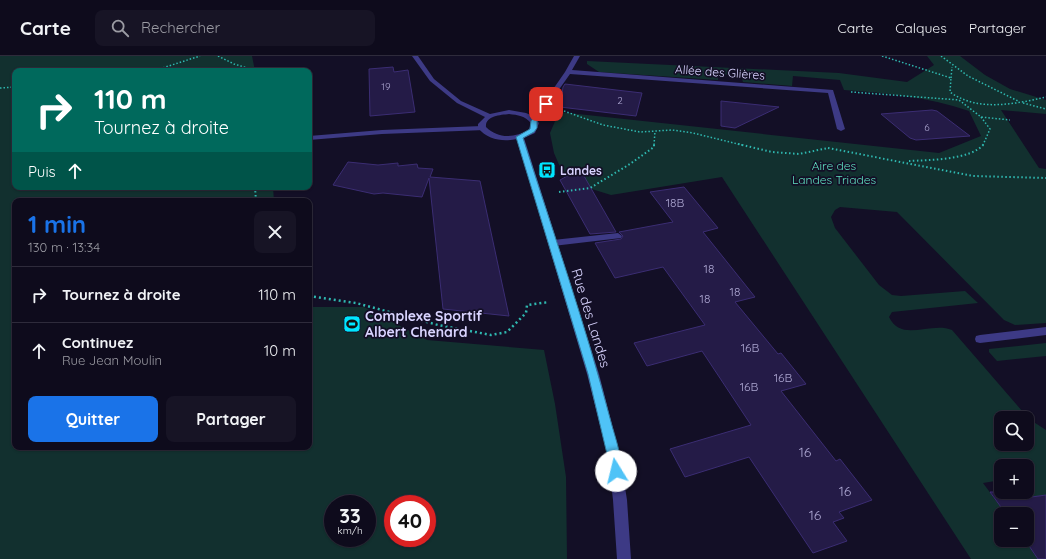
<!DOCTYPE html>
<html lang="fr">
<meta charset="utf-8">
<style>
:root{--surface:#0e0b1c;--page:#171425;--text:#f1f3f6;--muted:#9b9ba3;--line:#2e2b3b;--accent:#1a73e8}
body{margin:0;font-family:Quicksand,sans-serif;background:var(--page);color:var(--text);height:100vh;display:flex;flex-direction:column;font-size:15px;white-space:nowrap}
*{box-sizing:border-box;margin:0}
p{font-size:13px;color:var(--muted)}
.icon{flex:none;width:22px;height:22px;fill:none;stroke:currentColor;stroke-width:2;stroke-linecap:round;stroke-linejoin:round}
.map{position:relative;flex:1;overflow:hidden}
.panel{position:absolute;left:12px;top:142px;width:300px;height:252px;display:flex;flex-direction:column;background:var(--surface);border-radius:8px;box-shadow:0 1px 3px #0004,0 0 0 1px var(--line)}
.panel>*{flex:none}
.banner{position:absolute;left:12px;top:12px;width:300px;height:122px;border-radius:8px;box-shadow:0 1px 3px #0004,0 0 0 1px var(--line);background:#00695c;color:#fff;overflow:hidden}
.tools{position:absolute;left:994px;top:355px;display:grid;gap:8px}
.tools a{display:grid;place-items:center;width:40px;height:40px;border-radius:8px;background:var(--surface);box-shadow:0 1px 3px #0004,0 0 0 1px var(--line);font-size:20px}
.speed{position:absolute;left:324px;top:439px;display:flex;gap:8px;font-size:20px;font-weight:700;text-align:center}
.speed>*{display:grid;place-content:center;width:52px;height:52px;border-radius:50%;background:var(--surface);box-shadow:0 1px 3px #0004,0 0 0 1px var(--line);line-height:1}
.speed small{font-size:10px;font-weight:400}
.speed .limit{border:6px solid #d22;background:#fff;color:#111}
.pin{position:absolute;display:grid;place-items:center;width:34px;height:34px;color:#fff;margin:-17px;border-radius:8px;box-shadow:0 2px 6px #0006}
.me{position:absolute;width:44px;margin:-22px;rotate:351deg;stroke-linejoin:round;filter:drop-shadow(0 0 3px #0008)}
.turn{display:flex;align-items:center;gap:14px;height:84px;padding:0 16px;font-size:18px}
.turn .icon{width:52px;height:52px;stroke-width:2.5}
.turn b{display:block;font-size:28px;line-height:34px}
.then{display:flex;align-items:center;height:38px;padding:0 16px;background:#0003;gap:8px;font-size:15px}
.round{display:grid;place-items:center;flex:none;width:42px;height:42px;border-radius:8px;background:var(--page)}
.overview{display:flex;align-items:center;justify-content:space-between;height:68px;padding:0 16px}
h1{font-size:24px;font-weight:700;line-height:30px;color:var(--accent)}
.button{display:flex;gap:8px;margin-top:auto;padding:8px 16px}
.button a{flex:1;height:46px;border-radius:8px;background:var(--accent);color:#fff;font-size:16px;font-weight:700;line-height:46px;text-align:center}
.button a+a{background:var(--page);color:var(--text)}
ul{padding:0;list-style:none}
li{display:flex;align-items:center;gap:12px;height:56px;padding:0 16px;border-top:1px solid var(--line)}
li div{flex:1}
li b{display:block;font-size:15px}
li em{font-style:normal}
header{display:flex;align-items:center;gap:24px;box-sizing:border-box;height:56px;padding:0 20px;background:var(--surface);border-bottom:1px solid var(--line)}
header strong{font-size:19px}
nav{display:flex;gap:22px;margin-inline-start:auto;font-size:14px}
.search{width:280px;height:36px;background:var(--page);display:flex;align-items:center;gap:10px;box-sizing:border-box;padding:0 14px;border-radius:8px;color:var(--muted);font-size:15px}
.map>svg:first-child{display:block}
.green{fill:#12302f;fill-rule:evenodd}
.building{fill:#241b47;stroke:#3b2d73}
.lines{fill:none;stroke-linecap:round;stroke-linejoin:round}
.path-far2{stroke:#2fb8b0;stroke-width:1.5;stroke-dasharray:1.5 2;stroke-linecap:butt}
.path-far1{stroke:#2fb8b0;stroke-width:2;stroke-dasharray:1.5 2.5;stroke-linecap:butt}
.path{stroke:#2fb8b0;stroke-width:2.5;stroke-dasharray:2 3;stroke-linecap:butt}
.service{fill:#3d3a85;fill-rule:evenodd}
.minor{fill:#3d3a85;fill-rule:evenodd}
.tertiary{fill:#3d3a85;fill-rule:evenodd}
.route{fill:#4fc3f7;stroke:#337fa1}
.labels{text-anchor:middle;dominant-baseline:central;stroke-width:3.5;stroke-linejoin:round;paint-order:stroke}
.far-number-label{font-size:10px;fill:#aca6d1}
.far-street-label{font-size:12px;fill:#d9d4ff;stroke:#130f26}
.far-park-label{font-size:12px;fill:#5fe0c0;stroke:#130f26}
.far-poi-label{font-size:12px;font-weight:bold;fill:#d9d4ff;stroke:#130f26;text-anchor:start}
.number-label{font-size:12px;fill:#aca6d1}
.poi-label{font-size:14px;font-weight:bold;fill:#d9d4ff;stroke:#130f26;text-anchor:start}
.street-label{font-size:14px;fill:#d9d4ff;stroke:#130f26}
.near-number-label{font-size:14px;fill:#aca6d1}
</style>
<header>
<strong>Carte</strong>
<div class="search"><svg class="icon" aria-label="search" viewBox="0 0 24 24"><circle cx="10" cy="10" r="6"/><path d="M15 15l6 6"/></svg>Rechercher</div>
<nav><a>Carte</a><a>Calques</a><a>Partager</a></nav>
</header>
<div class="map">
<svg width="1046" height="503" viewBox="0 0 1046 503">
<rect width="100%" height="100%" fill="#130f26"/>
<g class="green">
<path d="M0,0H252L255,15H15V131H273L274,145H15V391H309V251H364L427,284L544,294L555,348L566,421L567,503H0ZM333,448H367V482H333ZM393,448H427V482H393Z"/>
<path d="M927,0H960L985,19L1010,33L1046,44V58L1001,54L1039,112L1046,113V267L1015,269L1004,264L897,156L840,151L835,154L831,161L835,172L879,229L892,239L901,240L965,235L978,247L892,256L889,261C901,287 931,265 952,274L1029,363L1046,374V439L1024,442L1020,436H1027V410H1001V424L983,427L1006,458H1001V484H1025L1038,503H971L722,121L611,139L566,125L554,97L550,77L559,56L939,97L981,80L969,55C929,41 886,37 844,34L840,24L793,20L792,30L743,26L741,20L718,18V24L599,16L587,8V5L839,17L907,26L934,9ZM1001,362H1027V388H1001Z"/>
<path d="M1046,287V300L997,305L989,296V293Z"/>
</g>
<g class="building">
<path d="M393,11L394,16L408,14L415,56L370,60L369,13Z"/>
<path d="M565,28L642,37L636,60L560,51L563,31Z"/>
<path d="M721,45L779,51L735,72L721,70Z"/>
<path d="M932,54L937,55L970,80L916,84L910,82L881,58Z"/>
<path d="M348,106L378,109L398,107V110L417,108L418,112L433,113L430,121L480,125L509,260L443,253L429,122L422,141L383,137L374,138L333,129Z"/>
<path d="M580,113L616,176L590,178L560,124Z"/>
<path d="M684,131L718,172L703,176L755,241L735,246L778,298L781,297L806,328L781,335L836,405L840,403L872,444L839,456L844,462L833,466L847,485L813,497L749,401L685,421L670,393L751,369L702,295L647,310L634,287L705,269L663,211L615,222L595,187L621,183L623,180L619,176L673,166L650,136Z"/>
<path d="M990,436H1020L1024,442L1046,439V503H1038L1025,484H1027V458H1006Z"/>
</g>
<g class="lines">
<g class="path-far2">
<path d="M218,0L234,8L251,13V15"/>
<path d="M882,0L951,22L950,36C977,56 1016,48 1046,41"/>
<path d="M941,0L968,20L1018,45"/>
<path d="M153,15L200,0"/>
<path d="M951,22L952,11"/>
<path d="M0,32L15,31"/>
<path d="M851,36L959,44L981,61L1010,64"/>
<path d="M1023,47L1046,53"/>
<path d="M564,55L603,69L640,76L672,74L693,77L742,89"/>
<path d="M981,61L990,73L983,89"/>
<path d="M654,89L655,75"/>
</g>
<g class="path-far1">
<path d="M738,88L772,96L799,98L828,92"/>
<path d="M828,92L973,120L1046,122"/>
<path d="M909,105C929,104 971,104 984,88"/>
<path d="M255,131L256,145"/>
<path d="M559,136L590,132L630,108L654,91V88"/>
</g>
<path class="path" d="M309,240L356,247L438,269L491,279L507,276L526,257L527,249L549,246"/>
<g class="service">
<path d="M482,70H485V74L382,78L309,84V80L382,74Z"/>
<path d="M618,177L622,180L621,182L553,190L549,187L553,184Z"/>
<path d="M1046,271V279L980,287L976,286L975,283L976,280L980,279Z"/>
</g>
<path class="minor" d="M574,0H580L572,14L833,34L845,73L841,75L837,73L828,37L570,18L536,66H532L531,65L565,16Z"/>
<path class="tertiary" d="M412,0H418L434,23L461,45L490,58L509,54L526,57L533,60L539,67L535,77L524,82L599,318L620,400L627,444L631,503H617L613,444L608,400L587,318L517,83C503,86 488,84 478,72V68L485,61L457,47L430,25ZM509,58C518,59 525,60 531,67L529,74C514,82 498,83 486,71C485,60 500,59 509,58Z"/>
</g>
<path class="route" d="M544,47L549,48L537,65V72L534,76L523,82C553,176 586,270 611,366C614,378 625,408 620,419L616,420L612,419L588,318L516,81L530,73L531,65Z"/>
<defs>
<g id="bus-square" transform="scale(0.9)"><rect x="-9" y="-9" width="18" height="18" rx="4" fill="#00e5ff" stroke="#130f26"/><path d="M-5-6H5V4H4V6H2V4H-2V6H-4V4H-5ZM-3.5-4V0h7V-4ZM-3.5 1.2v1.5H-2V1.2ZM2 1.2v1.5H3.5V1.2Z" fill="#111"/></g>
<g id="stadium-square" transform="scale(0.9)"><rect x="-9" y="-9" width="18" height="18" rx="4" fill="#00e5ff" stroke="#130f26"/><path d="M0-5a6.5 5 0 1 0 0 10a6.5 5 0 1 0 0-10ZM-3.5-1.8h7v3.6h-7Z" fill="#111"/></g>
</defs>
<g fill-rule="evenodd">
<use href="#bus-square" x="547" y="114"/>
<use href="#stadium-square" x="352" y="268"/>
</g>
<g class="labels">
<g class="far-number-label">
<text x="386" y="30">19</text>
<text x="620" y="44">2</text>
<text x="927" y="71">6</text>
</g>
<g class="far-street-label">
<text transform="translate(720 16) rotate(4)">Allée des Glières</text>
</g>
<g class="far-park-label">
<text x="834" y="109">Aire des<tspan x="834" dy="14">Landes Triades</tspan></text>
</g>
<g class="far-poi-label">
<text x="560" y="114">Landes</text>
</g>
<g class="number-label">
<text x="675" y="146">18B</text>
<text x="709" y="212">18</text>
<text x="735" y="235">18</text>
<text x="705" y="242">18</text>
<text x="750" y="291">16B</text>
<text x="783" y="321">16B</text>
<text x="749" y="330">16B</text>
</g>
<g class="poi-label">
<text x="365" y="260">Complexe Sportif<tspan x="365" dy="16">Albert Chenard</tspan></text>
</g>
<g class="street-label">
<text transform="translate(591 262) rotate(73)">Rue des Landes</text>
</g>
<g class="near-number-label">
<text x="805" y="396">16</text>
<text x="845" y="435">16</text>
<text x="815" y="459">16</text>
</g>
</g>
</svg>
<div class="tools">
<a><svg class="icon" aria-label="search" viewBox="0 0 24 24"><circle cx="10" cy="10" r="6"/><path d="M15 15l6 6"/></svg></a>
<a>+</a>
<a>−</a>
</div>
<div class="speed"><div>33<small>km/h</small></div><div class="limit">40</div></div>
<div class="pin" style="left:546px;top:48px;background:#d93025"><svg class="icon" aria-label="arrive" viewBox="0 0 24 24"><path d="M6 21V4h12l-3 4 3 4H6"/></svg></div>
<svg class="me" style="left:616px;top:415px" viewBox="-20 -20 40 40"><circle r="19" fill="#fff"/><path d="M0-13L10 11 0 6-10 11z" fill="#4fc3f7"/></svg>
<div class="banner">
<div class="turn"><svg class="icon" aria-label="right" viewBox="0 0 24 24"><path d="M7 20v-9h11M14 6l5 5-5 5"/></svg><div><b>110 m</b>Tournez à droite</div></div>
<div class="then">Puis<svg class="icon" aria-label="ahead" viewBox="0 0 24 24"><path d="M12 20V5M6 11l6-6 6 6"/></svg></div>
</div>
<section class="panel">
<div class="overview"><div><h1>1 min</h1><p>130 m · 13:34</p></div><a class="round"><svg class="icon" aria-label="close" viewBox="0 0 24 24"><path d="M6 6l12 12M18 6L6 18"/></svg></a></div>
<ul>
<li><svg class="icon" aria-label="right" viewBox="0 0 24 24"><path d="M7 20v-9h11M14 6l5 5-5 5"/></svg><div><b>Tournez à droite</b></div><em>110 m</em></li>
<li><svg class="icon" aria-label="ahead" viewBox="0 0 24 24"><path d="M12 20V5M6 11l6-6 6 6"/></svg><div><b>Continuez</b><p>Rue Jean Moulin</p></div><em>10 m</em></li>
</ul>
<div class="button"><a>Quitter</a><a>Partager</a></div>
</section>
</div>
